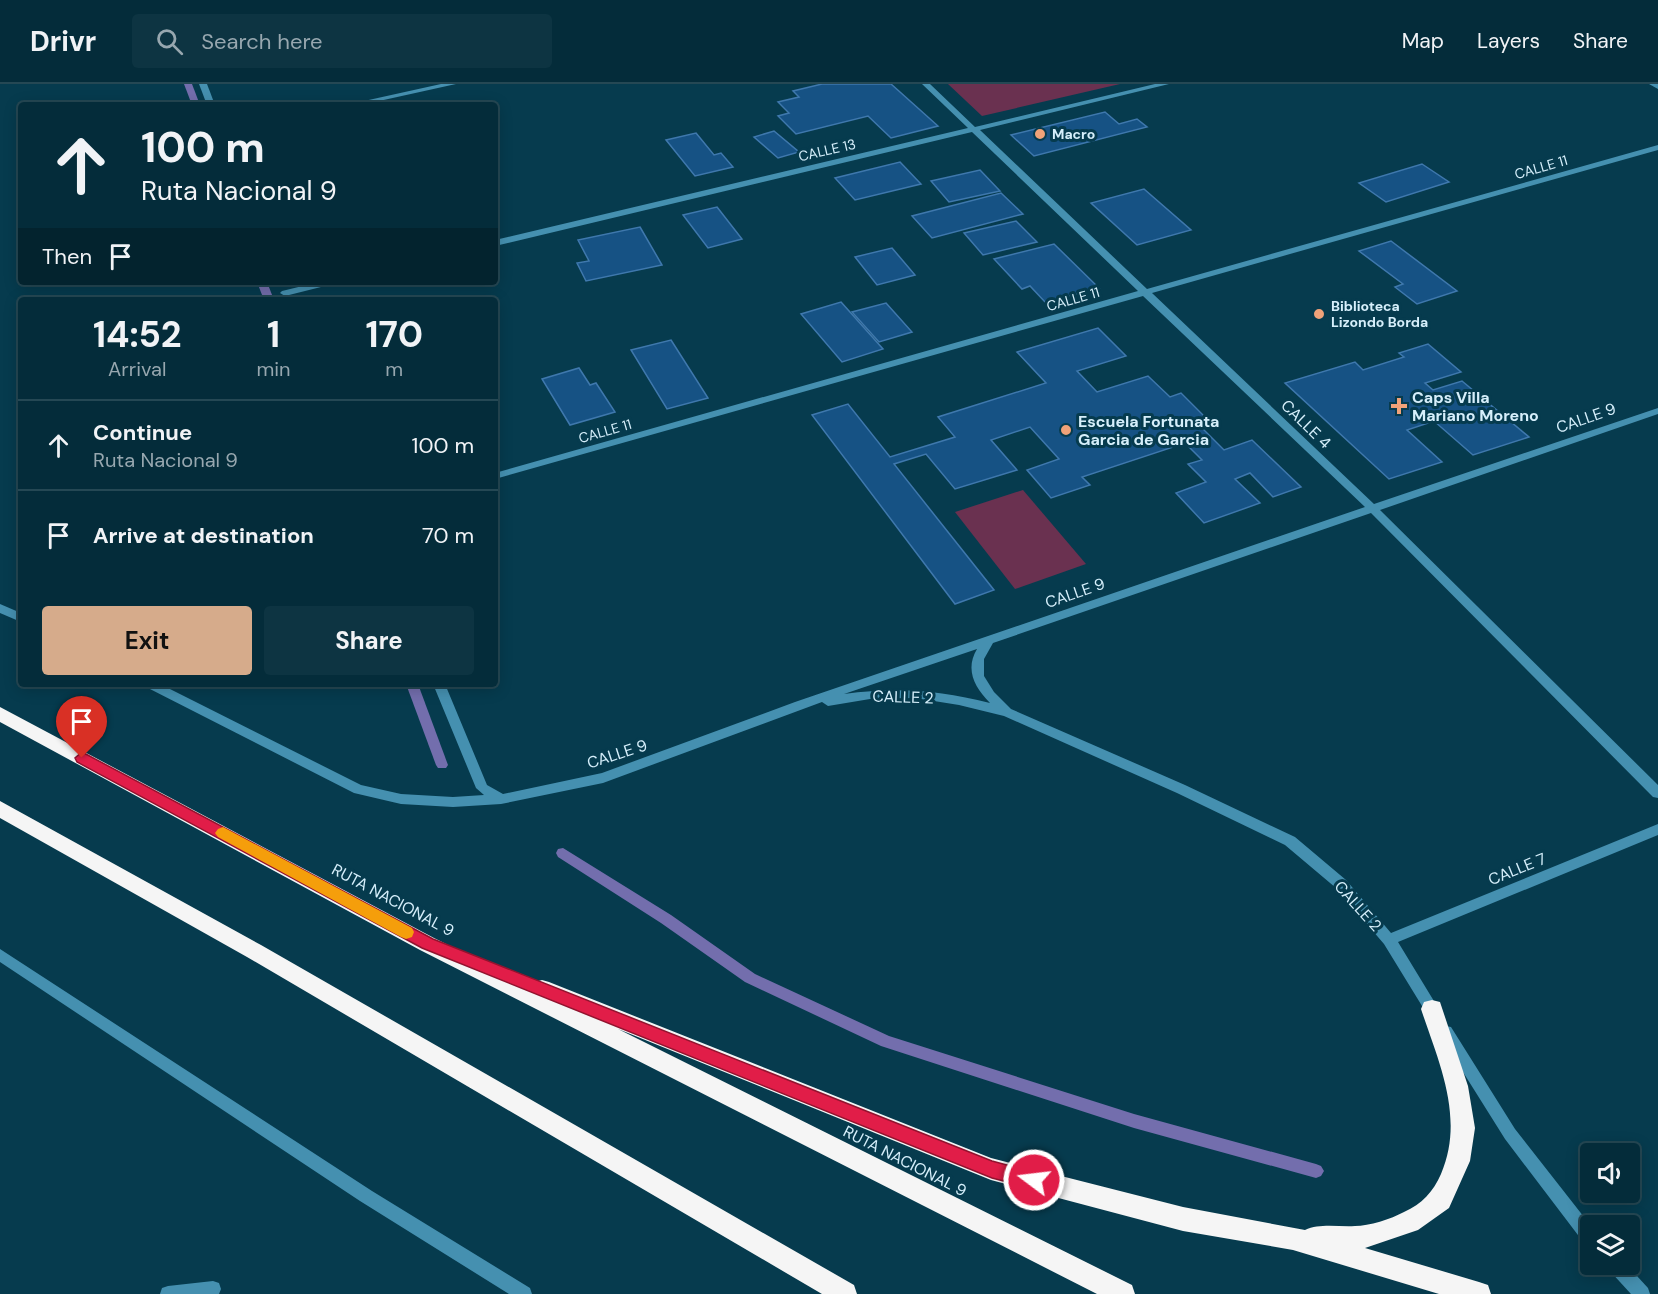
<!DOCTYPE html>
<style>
:root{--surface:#042c3a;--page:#0d3442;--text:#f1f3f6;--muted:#97a7af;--line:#254854;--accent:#d6ab8b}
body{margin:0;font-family:"DM Sans",sans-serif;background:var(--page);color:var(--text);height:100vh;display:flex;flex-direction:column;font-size:22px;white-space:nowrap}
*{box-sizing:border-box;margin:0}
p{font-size:20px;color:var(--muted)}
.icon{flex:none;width:33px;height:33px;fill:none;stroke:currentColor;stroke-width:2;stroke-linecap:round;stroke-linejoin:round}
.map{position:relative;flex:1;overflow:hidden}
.sheet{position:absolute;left:18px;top:213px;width:480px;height:390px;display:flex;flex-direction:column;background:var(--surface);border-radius:6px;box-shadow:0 3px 15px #0003,0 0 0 2px var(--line)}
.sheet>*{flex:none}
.top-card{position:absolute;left:18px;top:18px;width:480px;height:183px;border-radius:6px;box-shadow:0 3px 15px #0003,0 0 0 2px var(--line);background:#042c3a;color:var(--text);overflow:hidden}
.buttons{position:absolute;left:1580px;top:1059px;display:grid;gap:12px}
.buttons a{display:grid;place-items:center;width:60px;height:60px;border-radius:6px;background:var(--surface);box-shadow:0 3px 15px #0003,0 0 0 2px var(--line);font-size:30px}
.pin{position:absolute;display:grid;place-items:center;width:51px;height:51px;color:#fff;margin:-62px -26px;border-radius:50% 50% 50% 0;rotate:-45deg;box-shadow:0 0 6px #0007}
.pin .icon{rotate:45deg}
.me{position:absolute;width:66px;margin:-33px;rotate:285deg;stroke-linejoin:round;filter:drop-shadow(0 0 4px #0008)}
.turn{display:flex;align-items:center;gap:21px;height:126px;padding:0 24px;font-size:27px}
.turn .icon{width:78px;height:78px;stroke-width:2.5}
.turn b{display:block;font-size:42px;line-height:51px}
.then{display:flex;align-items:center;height:57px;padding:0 24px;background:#0003;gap:12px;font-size:22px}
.eta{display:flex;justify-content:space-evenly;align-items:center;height:102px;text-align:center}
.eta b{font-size:36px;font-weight:700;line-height:42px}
.button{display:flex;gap:12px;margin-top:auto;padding:12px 24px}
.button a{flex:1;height:69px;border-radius:6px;background:var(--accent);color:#111;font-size:24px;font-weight:700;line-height:69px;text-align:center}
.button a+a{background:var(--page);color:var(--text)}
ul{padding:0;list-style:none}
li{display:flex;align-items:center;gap:18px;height:90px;padding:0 24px;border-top:2px solid var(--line)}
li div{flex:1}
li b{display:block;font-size:22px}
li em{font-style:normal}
header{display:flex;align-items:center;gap:36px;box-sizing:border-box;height:84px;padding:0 30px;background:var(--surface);border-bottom:2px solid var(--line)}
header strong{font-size:28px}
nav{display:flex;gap:33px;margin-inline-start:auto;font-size:21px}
.search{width:420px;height:54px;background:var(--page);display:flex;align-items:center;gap:15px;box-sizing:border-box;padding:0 21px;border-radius:6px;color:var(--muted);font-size:22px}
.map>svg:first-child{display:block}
.green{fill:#6a3150}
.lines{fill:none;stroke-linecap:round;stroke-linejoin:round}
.stream{fill:#736ead;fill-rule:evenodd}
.building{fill:#165284;stroke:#3f78ad;stroke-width:1.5}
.street{fill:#4590b0;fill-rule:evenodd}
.highway{fill:#f5f5f5;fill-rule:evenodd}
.route{fill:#e11d48;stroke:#92132f;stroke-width:1.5}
.slow{fill:#f59e0b}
.poi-dot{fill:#f0a279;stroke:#063b4e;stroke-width:2}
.labels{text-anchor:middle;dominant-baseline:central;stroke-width:6;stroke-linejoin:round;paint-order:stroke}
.far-poi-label{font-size:14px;font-weight:bold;fill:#d6effb;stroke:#063b4e;text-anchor:start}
.far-street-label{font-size:14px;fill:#d6effb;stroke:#063b4e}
.poi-label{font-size:16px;font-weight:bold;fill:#d6effb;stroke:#063b4e;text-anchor:start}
.street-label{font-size:16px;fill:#d6effb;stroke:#063b4e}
</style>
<header>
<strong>Drivr</strong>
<div class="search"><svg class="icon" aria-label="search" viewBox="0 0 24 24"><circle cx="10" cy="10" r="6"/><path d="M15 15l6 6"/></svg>Search here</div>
<nav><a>Map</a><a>Layers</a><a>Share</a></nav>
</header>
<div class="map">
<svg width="1658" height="1210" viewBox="0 0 1658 1210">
<rect width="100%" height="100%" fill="#063b4e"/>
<g class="green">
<path d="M948,0H1120L982,32Z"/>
<path d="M1023,406L1086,480L1015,505L955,428Z"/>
</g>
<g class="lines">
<g class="stream">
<path d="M184,0H192L200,21H192Z"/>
<path d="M257,198H267L274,216H264Z"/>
<path d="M406,600H418L448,681L446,684H438L436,681Z"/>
<path d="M563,764L671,831L755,890L889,952L1134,1030L1316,1080L1321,1082L1324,1087L1321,1092L1316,1094L1134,1044L881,962L745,898L661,839L558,773L556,769L558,765Z"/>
</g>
</g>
<g class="building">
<path d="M822,0H891L938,42L891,54L868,32L796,50L778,32L789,29L778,18L799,13L793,7Z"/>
<path d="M1105,28L1119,40L1137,35L1147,43L1034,72L1011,51Z"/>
<path d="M774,47L799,68L778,74L754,53Z"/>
<path d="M696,49L714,71L721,69L733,83L695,92L666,56Z"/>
<path d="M900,78L921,100L855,116L835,94Z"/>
<path d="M1422,80L1449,98L1386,118L1359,99Z"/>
<path d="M980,86L1000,107L949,118L931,97Z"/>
<path d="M1144,105L1191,146L1137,161L1091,119Z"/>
<path d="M1001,109L1023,130L932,154L912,132Z"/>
<path d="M717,123L742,155L708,164L683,131Z"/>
<path d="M1016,137L1037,158L983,171L964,149Z"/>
<path d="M640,143L662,181L586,197L577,179L589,177L578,156Z"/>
<path d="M1391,157L1457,207L1417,220L1395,203L1403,200L1359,167Z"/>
<path d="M1054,160L1099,204L1045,218L1030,202L1022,205L994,175Z"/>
<path d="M892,164L915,191L877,201L855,173Z"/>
<path d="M841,218L883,265L842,278L801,230Z"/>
<path d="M886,219L912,248L879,258L852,228Z"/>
<path d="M1098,244L1126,272L1077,287L1097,308L1148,292L1170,313L1181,309L1209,337L1198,340L1224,366L1252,356L1301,403L1273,413L1250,389L1235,395L1260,419L1204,439L1176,409L1206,398L1188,380L1202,376L1185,359L1082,393L1090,401L1051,414L1027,386L1059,375L1030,343L991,356L1017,386L955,405L926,370L894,380L994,506L955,520L812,331L848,320L890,373L955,353L938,333L1046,299L1017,268Z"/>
<path d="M671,256L708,314L667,325L631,266Z"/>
<path d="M1428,260L1461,288L1425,299L1433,306L1462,297L1529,353L1473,371L1434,337L1407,346L1442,378L1389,395L1285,299L1355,278L1363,286L1404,273L1399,269Z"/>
<path d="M579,284L590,301L596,299L615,328L570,341L542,295Z"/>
</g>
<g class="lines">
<g class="street">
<path d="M199,0H207L215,21H207Z"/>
<path d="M441,0H456L361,21H346Z"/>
<path d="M922,0H930L975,43L1155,0H1169L980,46L1147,205L1658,61V66L1152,209L1374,420L1658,324V330L1380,426L1658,701V714L1653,713L1371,429L993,559L984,575V592L994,608L1011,625L1185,701L1295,753L1346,796L1391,849L1658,740V751L1398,858L1440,927L1442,931L1440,935L1435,937L1430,935L1384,860L1336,804L1285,761L1177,709L1004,632L959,621L915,614L870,615L828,622L822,618L603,699L501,720L453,723L401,720L354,709L146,603L144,600H160L361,701L401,710L453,713L484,711L476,704L433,600H445L487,701L503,710L602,689L795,618L1365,423L1143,212L495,395V389L1138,207L972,48L495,162V156L968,44ZM977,565C965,585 974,603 990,619C938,606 897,603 844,610Z"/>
<path d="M1649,0H1658V5Z"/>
<path d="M319,198H335L333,200L285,212L280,209L282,207Z"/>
<path d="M0,520L21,529V538L0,529Z"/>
<path d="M0,865L372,1107L530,1204L532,1210H509L360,1117L0,878Z"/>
<path d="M1446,942L1451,943L1515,1045L1591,1142L1590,1161L1584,1159L1505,1055L1441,953L1439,948L1441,943Z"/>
<path d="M1607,1180H1626L1648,1204L1650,1210H1631L1609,1186Z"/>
<path d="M213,1197L219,1199L221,1205L219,1210H160L162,1204L168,1202Z"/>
</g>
<g class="highway">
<path d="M0,623L434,854L533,903L535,898L542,896L549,898L991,1074L1183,1123L1305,1146C1320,1139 1338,1143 1355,1142C1369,1142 1391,1135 1404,1128C1422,1120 1433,1108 1441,1090C1465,1034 1439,979 1421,925L1424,918L1432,916L1440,918L1468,1002L1475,1044L1470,1077L1449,1124L1418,1146L1365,1164L1479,1198L1488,1201L1491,1210H1439L1293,1166L1183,1147L991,1096L618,945L1132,1201L1135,1210H1097L420,866L0,638Z"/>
<path d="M0,717L261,861L854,1201L857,1210H822L247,873L0,734Z"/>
</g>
</g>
<path class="route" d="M82,668L433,855L992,1077L1040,1090L1043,1096L1040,1102L1034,1105L992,1094L422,864L77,678L75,674Z"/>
<path class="slow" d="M223,743L412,844L414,848L412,853L406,855L401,853L218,753L215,749L218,745Z"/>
<g class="poi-dot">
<circle cx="1040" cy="50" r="6"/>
<circle cx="1319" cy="230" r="6"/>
<path d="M1396 313h6v6h6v6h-6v6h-6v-6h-6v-6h6z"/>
<circle cx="1066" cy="346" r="6"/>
</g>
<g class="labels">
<g class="far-poi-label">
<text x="1052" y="50">Macro</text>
<text x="1331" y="222">Biblioteca<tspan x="1331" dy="16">Lizondo Borda</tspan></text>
</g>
<g class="far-street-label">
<text transform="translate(827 66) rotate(-13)">CALLE 13</text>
<text transform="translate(1541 83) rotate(-16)">CALLE 11</text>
<text transform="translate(1073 215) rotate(-16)">CALLE 11</text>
<text transform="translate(605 347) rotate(-16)">CALLE 11</text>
</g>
<g class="poi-label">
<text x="1412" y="313">Caps Villa<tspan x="1412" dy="18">Mariano Moreno</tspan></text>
<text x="1078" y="337">Escuela Fortunata<tspan x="1078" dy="18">Garcia de Garcia</tspan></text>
</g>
<g class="street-label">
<text transform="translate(1586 334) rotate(-19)">CALLE 9</text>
<text transform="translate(1306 340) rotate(44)">CALLE 4</text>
<text transform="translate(1075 509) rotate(-19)">CALLE 9</text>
<text transform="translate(903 613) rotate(2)">CALLE 2</text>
<text transform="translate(617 670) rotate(-18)">CALLE 9</text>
<text transform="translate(1517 785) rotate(-22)">CALLE 7</text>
<text transform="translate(393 816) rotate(28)">RUTA NACIONAL 9</text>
<text transform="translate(1358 822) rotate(48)">CALLE 2</text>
<text transform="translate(905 1077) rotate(27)">RUTA NACIONAL 9</text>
</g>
</g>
</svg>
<div class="buttons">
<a><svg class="icon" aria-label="sound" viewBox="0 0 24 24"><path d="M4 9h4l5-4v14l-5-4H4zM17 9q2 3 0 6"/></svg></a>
<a><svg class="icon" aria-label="layers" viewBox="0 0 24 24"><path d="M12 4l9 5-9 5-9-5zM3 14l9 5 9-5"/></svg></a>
</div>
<div class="pin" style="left:82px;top:674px;background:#d93025"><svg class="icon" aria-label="arrive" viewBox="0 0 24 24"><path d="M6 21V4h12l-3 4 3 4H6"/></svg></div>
<svg class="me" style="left:1034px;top:1096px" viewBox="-20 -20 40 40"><circle r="17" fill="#e11d48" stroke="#fff" stroke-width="3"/><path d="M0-11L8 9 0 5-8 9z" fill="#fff"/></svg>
<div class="top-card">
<div class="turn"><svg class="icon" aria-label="ahead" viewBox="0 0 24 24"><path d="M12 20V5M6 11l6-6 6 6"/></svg><div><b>100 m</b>Ruta Nacional 9</div></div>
<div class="then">Then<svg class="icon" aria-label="arrive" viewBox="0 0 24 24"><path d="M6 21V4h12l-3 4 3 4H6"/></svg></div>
</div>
<section class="sheet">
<div class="eta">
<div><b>14:52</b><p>Arrival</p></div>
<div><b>1</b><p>min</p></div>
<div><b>170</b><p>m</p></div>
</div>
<ul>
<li><svg class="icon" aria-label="ahead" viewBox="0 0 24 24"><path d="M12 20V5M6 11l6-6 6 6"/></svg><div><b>Continue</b><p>Ruta Nacional 9</p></div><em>100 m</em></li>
<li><svg class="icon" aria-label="arrive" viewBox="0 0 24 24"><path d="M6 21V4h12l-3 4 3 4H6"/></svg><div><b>Arrive at destination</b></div><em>70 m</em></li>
</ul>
<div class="button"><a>Exit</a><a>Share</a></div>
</section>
</div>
